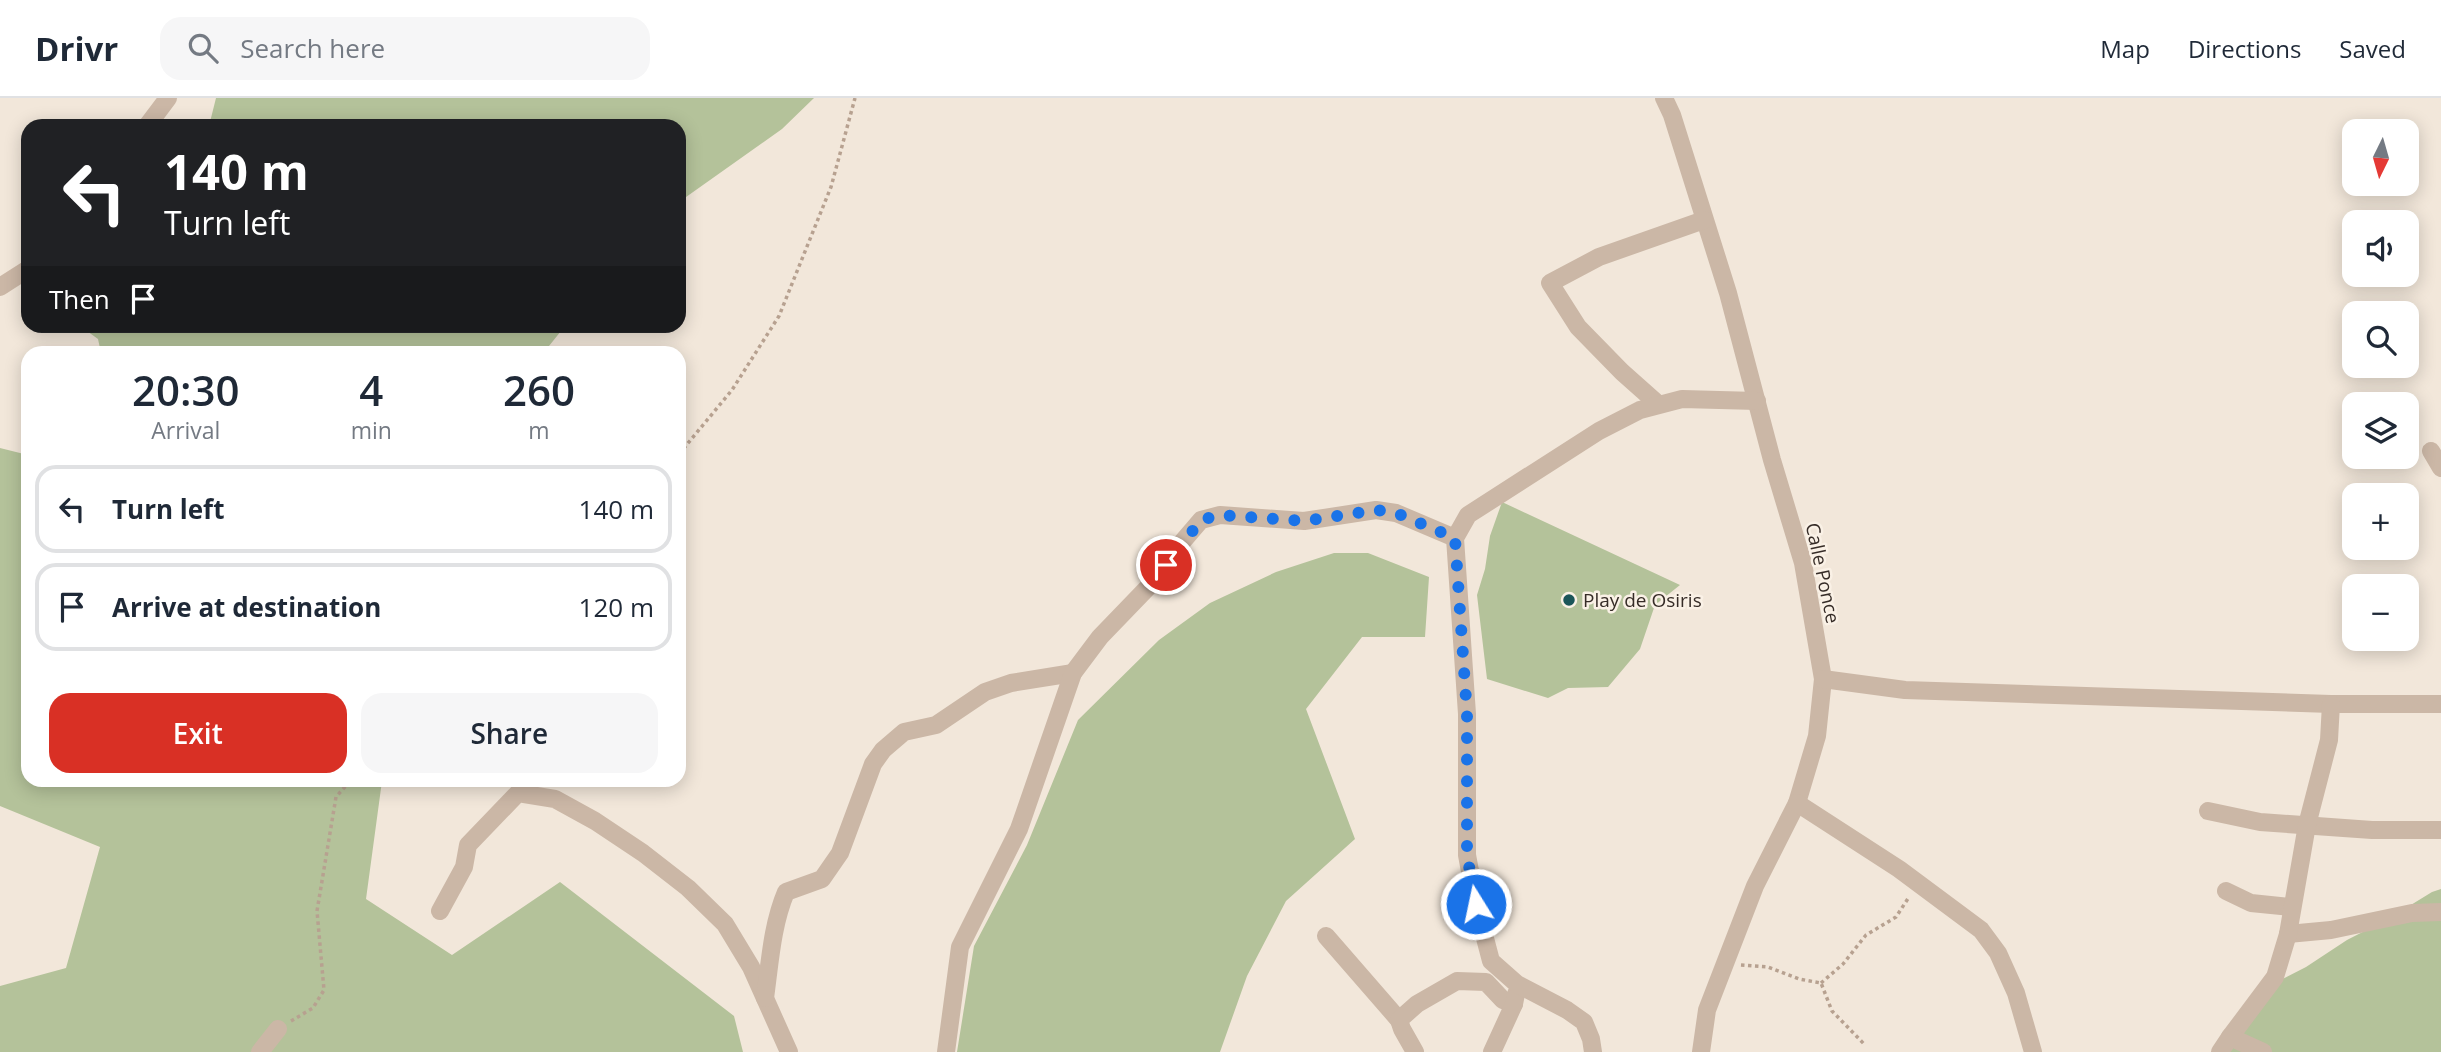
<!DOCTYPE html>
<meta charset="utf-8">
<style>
:root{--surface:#fff;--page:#f6f6f7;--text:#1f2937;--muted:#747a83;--line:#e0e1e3;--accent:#d93025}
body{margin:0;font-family:"Open Sans",sans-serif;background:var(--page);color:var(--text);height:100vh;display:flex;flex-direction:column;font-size:26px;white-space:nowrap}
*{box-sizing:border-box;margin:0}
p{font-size:23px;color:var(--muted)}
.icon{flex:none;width:38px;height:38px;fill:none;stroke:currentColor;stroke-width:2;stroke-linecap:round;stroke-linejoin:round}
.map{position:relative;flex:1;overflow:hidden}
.side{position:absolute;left:21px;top:248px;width:665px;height:441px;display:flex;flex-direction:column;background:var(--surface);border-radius:21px;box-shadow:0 4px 18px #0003}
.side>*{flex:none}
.hud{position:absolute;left:21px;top:21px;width:665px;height:214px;border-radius:21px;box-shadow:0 4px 18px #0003;background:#202124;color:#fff;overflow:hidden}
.needle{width:46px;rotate:185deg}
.buttons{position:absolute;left:2342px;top:21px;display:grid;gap:14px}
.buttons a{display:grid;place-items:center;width:77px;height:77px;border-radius:14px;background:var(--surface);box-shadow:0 4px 18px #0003;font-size:35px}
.pin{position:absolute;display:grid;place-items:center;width:60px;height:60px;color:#fff;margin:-30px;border:4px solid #fff;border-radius:50%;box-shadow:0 2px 7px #0007}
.me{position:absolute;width:77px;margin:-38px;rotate:350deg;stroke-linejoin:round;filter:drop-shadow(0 0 5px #0008)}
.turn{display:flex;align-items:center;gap:24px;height:147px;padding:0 28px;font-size:32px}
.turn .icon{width:91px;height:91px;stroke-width:2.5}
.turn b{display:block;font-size:49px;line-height:60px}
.then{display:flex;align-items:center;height:66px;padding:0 28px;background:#0003;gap:14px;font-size:26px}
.eta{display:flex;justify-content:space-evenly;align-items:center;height:119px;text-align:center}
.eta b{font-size:42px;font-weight:600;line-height:49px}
.cta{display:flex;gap:14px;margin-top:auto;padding:14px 28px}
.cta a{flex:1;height:80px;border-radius:21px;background:var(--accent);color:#fff;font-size:28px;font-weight:600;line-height:80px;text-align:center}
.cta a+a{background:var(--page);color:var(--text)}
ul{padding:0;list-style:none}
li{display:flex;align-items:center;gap:21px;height:88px;margin:0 14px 10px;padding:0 14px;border:4px solid var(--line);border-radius:21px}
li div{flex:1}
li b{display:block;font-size:26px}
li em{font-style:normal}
header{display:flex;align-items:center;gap:42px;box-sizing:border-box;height:98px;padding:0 35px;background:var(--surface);border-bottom:2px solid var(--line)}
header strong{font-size:33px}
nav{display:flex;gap:38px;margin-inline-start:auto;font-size:24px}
.search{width:490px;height:63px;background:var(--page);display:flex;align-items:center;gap:18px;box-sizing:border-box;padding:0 24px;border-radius:21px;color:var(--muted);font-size:26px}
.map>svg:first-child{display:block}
.green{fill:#b4c29a}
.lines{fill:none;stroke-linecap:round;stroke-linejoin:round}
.path{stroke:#b7a190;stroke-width:3.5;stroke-dasharray:3.5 3.5;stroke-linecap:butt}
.minor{stroke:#cbb7a6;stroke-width:18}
.route{stroke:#1a73e8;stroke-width:12;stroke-dasharray:0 21.6}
.poi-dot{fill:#1b5559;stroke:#faf1e6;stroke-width:2.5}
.labels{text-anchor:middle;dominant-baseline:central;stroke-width:5;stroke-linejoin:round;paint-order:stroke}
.street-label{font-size:19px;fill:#362c27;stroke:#faf1e6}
.poi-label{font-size:19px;fill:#362c27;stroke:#faf1e6;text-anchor:start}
</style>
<header>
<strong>Drivr</strong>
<div class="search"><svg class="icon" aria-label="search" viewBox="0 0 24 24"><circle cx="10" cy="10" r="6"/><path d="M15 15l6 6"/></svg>Search here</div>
<nav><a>Map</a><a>Directions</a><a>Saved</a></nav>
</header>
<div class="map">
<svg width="2441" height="954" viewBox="0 0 2441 954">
<rect width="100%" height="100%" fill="#f2e7da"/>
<g class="green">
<path d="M216,0H814L782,31L679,104V28H209Z"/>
<path d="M80,228H565L549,248L551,256L101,255L98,241Z"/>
<path d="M0,350L28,357V682L382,683L366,801L452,857L560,784L734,918L743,954H0V888L66,870L100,749L0,708Z"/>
<path d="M1502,404L1680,487L1655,507L1640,551L1608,589L1568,590L1548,600L1487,581L1477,497L1485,471L1490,438Z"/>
<path d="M1334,455H1368L1429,479L1425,539H1362L1306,611L1355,741L1286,803L1247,878L1220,954H957L974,848L1027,747L1078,622L1159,542L1210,505L1276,474Z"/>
<path d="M2441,791V954H2220L2265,890L2306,869L2347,842L2388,821L2432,794Z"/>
</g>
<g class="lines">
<g class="path">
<path d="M679,356L732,292L779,218L831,89L855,0"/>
<path d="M1741,867L1768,869L1799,881L1821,885L1832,913L1865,947"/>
<path d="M1821,885L1843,866L1866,837L1896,819L1909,799"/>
<path d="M291,923L313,910L324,892L317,813L336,699L351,682"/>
</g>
<g class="minor">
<path d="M1664,0L1672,17L1728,195L1772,362L1803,465L1823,581L1817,638L1797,705L1755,788L1707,912L1701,954"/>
<path d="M147,28L168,0"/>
<path d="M0,189L28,171"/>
<path d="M1658,306L1622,274L1578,229L1550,185L1599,159L1704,122"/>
<path d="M2431,353L2441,370"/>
<path d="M1823,581L1905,592L2331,606H2441"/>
<path d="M1797,705L1899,771L1981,832L1998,855L2016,895L2033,954"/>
<path d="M2208,713L2260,724L2372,732H2441"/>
<path d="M2226,793L2251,805L2291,809"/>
<path d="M440,813L464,769L468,747L518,695L555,701L595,723L643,755L688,790L725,826L751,869L789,954"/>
<path d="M2288,836L2331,832L2412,815L2441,814"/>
<path d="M1326,838L1399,922"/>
<path d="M765,900C770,864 772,827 786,794L822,781L840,755L873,666L883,652L904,634L936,627L985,594L1011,585L1073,575"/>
<path d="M2230,939L2275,879L2288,836L2307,727L2329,642L2331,606"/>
<path d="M260,954L278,931"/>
<path d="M946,954L960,849L1019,731L1073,575L1100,539L1154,483L1177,450L1201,422L1220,417L1304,423L1376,412L1396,415L1455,440"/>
<path d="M1415,954L1402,931L1399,922L1417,906L1457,883L1486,884L1503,902L1514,906"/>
<path d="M1492,954L1514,906L1516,896"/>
<path d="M1593,954L1591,941L1584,924L1567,912L1517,886L1491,863L1476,806L1467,757V616L1455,440L1468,417L1599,333L1640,312L1682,301L1757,303"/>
<path d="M2220,954L2230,939L2263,954"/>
</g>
</g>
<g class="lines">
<path class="route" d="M1166,467L1201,422L1220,417L1304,423L1376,412L1396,415L1455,440L1467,616V757L1476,806"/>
</g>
<circle class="poi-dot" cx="1569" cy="502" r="7"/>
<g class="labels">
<g class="street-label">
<text transform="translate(1823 475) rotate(78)">Calle Ponce</text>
</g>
<g class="poi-label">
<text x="1583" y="502">Play de Osiris</text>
</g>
</g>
</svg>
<div class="buttons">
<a><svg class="needle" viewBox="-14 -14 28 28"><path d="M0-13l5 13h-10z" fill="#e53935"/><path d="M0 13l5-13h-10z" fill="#747a83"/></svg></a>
<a><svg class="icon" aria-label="sound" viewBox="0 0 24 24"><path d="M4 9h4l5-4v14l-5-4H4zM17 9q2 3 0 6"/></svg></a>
<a><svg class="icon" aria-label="search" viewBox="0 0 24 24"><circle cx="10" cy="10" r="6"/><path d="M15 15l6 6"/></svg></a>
<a><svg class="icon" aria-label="layers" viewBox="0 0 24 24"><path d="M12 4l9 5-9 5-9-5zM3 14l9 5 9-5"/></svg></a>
<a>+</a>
<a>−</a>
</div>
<div class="pin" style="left:1166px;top:467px;background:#d93025"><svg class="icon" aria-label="arrive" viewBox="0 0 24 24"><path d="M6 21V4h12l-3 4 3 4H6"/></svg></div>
<svg class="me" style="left:1476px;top:806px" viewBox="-20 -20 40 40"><circle r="17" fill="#1a73e8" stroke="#fff" stroke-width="3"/><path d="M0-11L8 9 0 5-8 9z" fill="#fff"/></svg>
<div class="hud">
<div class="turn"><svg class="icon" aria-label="left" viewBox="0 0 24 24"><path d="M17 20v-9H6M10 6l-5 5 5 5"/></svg><div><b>140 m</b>Turn left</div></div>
<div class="then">Then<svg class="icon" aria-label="arrive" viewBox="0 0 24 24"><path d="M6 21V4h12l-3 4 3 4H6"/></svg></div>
</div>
<section class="side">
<div class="eta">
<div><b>20:30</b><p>Arrival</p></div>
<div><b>4</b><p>min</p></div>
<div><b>260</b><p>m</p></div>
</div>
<ul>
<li><svg class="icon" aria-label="left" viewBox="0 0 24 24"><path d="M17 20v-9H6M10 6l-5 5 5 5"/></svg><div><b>Turn left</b></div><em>140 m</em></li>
<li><svg class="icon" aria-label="arrive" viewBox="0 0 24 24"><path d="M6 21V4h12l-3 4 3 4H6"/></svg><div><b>Arrive at destination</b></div><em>120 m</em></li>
</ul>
<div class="cta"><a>Exit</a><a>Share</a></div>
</section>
</div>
